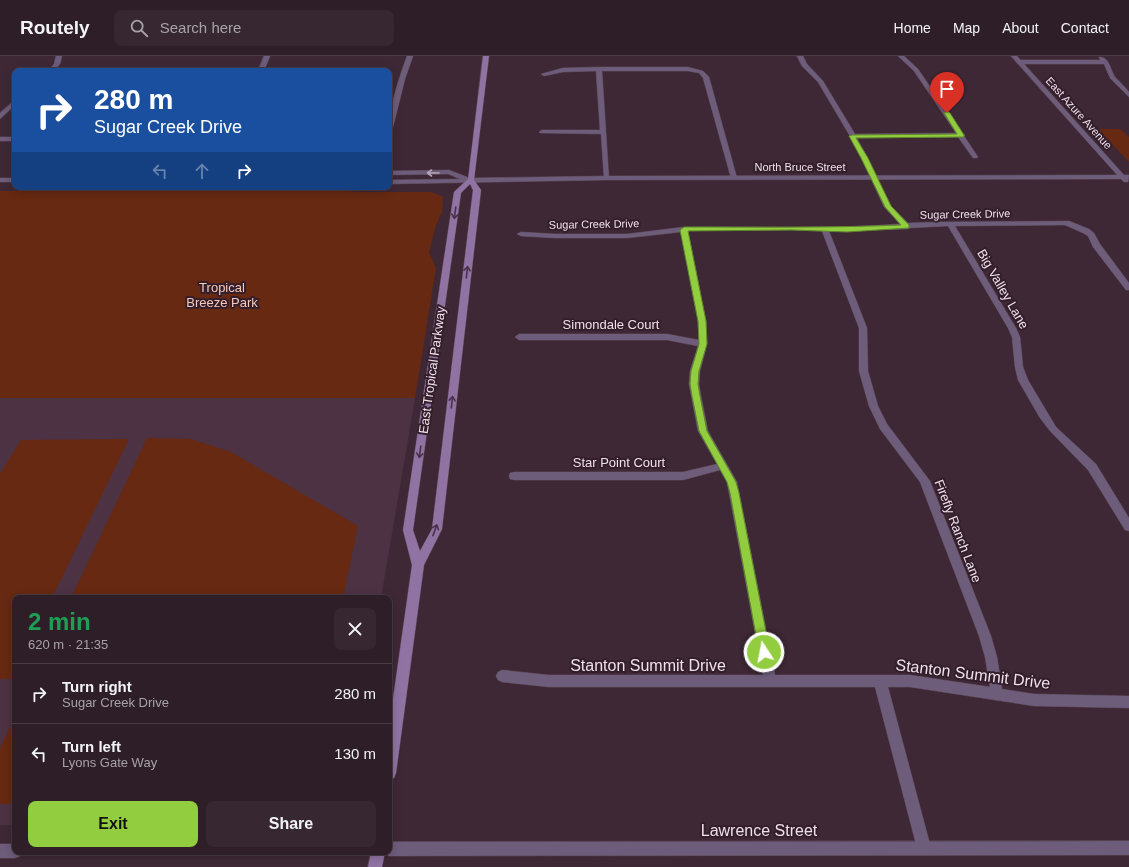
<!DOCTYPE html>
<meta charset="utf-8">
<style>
:root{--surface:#2e1e28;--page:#362730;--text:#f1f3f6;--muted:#a7a2a8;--line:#493c45;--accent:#91cd3f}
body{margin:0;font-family:Helvetica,sans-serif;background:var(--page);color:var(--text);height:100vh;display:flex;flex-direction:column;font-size:15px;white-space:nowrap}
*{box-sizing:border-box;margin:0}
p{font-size:13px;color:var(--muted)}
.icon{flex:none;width:22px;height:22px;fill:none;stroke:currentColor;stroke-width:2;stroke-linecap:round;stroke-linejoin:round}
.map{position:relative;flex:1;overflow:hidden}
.side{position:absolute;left:12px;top:539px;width:380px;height:260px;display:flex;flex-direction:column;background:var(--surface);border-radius:8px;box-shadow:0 2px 10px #0003,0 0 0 1px var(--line)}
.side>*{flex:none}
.hud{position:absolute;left:12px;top:12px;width:380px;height:122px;border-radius:8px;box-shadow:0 2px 10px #0003,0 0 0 1px var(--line);background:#1a4fa0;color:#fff;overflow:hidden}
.pin{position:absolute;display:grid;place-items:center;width:34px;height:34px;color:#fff;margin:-41px -17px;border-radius:50% 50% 50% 0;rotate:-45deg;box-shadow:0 0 4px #0007}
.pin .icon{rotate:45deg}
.me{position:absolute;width:44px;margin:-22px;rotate:349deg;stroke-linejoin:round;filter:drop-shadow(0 0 3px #0008)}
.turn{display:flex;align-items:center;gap:14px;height:84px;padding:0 16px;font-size:18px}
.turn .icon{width:52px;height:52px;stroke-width:2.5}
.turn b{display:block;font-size:28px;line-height:34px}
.lanes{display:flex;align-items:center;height:38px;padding:0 16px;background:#0003;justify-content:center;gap:20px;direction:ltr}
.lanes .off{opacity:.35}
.round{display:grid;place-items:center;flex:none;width:42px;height:42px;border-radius:8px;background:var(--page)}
.summary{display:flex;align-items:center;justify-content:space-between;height:68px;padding:0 16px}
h1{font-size:24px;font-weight:600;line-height:30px;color:#1e9e55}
.action{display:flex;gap:8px;margin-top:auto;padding:8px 16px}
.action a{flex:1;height:46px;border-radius:8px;background:var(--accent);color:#111;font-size:16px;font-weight:600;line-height:46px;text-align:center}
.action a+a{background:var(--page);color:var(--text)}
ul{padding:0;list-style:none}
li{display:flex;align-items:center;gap:12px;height:60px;padding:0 16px;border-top:1px solid var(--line)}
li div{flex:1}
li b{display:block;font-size:15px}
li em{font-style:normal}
header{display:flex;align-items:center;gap:24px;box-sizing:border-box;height:56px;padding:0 20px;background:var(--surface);border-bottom:1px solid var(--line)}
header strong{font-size:19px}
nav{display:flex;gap:22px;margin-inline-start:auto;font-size:14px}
.search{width:280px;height:36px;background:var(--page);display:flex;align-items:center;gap:10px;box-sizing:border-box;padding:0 14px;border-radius:8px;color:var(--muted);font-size:15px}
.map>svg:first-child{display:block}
.built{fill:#4d3243}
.green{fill:#672911}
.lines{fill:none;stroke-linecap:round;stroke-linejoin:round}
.minor-casing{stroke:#5a4553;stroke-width:1}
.tertiary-casing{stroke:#5a4553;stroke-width:1}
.secondary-casing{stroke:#5a4553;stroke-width:1}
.minor{fill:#6d5c7a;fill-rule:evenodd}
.tertiary{fill:#6d5c7a;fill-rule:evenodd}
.secondary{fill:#9073a3;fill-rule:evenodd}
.oneway{stroke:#b4a5b7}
.oneway2{stroke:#4a334a}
.route{fill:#91cd3f;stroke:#5e8529}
.labels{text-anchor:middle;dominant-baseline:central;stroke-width:4;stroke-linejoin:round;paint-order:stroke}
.far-street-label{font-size:11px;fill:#efe0e9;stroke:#331e2c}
.park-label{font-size:13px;fill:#f7c9b8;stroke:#331e2c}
.street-label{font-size:13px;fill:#efe0e9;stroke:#331e2c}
.near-street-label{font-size:16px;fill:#efe0e9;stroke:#331e2c}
</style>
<header>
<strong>Routely</strong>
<div class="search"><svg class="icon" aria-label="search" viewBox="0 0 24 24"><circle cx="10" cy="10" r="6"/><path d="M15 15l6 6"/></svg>Search here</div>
<nav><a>Home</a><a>Map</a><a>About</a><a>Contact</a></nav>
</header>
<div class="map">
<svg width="1129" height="811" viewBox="0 0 1129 811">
<rect width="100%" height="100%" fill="#3e2836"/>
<path class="built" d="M0,342H415L381,542H15V769H0Z"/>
<g class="green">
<path d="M1098,73H1120L1129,81V106Z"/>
<path d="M334,134L358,136H431L442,140L443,142L442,156L436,169L429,196L436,212L415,342H0V135Z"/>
<path d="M147,382L191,383L231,396L358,470L343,542H71Z"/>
<path d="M129,383L52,542H15V619L13,623H0V418L21,384Z"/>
<path d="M15,661V748H0V692Z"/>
</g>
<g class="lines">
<g class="minor-casing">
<g id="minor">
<path d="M56,0H62L60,8L54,15H48L54,8Z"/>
<path d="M264,0H270L264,15H258Z"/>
<path d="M407,0H413L405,23L392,75L389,77C389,51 398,25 407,0Z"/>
<path d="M797,0H803L807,8L823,25L855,78L956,77L914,15L898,0H904L918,13L962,77L965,79L964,80L978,101L977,102H973L958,81L857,82L891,150L908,167L938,166L1069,165L1089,173L1094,177L1100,188L1129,227V234H1126L1093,191L1088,180L1083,177L1065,169L955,170L1016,272L1020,281L1023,311L1028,324L1056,371L1096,408L1129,462V475L1125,474L1088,414L1050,375L1040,362L1018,324L1015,311L1012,281L1008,272L948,170L910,172L907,173L829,175L867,272L868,315L878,350L887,368L930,425L991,580L997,601L1002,633L1034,638L1129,640V652L1034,650L910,631H888L931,792L929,797L924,799L919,797L917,792L875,631H549L502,626L498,624L496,620L498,616L502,614L549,619H763L727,426L720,414L683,424H514L510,423L509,420L510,417L514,416H683L717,408L698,375L689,328L690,315L698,290L667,284H519L515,281L519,278H667L699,284L698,265L681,176L627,182H555L521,180L517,178L521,176L555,178H627L684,171H847L900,168L884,151L857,92L818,26L802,10ZM792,174L822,175L859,272V315L869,350L880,373L920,426L979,580L985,601L990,631L910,619H775L737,426L708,375L701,340L699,328L700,315L707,288L706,265L688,175Z"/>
<path d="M1099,1C1110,0 1110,15 1116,22C1120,26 1125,31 1129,36V41L1110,22L1104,8H1019L1016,6L1019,4H1100Z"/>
<path d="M599,11H688L703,15L709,21L737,122L736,123L731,122L703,22L699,17L688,15H602L609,123L604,122L601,78L540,77L539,76L542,74H600L596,15L563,16L544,20L541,18L563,12Z"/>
<path d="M15,44V49L0,63V57Z"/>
<rect x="0" y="81" width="15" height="4"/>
</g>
</g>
<g class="tertiary-casing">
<g id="tertiary">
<path d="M1011,0H1017L1124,119H1129L1128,126H1124L1121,123L607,124L389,128V124L460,123L448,118L389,119V115L449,114L467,121L468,122L607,120L1117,119Z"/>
<rect x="0" y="122" width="15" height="4"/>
<path d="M1129,785V799L389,800L383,796H389V786Z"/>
<path d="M0,788H15V796H22L20,800L15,802H0Z"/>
</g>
</g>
<g class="secondary-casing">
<g id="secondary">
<path d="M483,0H489L474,124L481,134L442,473L424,509L396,717L394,722L389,724V671L412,509L403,474L454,136L468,123ZM470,128L473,134L432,473L420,495L413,474L461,137Z"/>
<path d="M371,796H385L382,811H368Z"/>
</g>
</g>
<use href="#minor" class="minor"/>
<use href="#tertiary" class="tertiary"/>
<use href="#secondary" class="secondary"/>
</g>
<defs><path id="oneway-shaft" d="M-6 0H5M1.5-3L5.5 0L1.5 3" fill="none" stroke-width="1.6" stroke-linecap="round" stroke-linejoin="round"/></defs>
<use class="oneway" href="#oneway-shaft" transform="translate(433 117) rotate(180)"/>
<g class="oneway2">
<use href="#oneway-shaft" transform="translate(455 157) rotate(98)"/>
<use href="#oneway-shaft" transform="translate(467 216) rotate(-83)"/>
<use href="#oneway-shaft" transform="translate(452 346) rotate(-83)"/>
<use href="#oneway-shaft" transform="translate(420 396) rotate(98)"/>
<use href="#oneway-shaft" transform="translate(435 474) rotate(-70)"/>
</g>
<path class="route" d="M947,55L950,57L964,79V81L856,82L868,102L891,150L909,169V172L847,176L792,174L688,175L706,265L707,288L699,315L698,328L700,340L707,375L736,426L739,437L770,596L768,600L764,601L761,600L759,596L730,437L727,426L699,375L692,340L690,328L691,315L699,288L698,265L680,174L684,171C756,171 829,172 901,169L885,151L861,102L849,80L852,79L957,78L944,57Z"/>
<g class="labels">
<g class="far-street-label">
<text transform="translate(1079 57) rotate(48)">East Azure Avenue</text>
<text x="800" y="111">North Bruce Street</text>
<text transform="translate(965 158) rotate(-1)">Sugar Creek Drive</text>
<text transform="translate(594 168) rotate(-1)">Sugar Creek Drive</text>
</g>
<g class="park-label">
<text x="222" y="231">Tropical<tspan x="222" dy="15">Breeze Park</tspan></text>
</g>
<g class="street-label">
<text transform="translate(1003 233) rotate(60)">Big Valley Lane</text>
<text x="611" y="268">Simondale Court</text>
<text transform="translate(432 314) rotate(-82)">East Tropical Parkway</text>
<text x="619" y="406">Star Point Court</text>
<text transform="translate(958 475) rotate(69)">Firefly Ranch Lane</text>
</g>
<g class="near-street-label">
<text x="648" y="609">Stanton Summit Drive</text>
<text transform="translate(973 618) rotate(7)">Stanton Summit Drive</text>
<text x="759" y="774">Lawrence Street</text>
</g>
</g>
</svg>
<div class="pin" style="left:947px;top:57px;background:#d93025"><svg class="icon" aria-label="arrive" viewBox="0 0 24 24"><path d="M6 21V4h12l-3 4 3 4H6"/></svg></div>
<svg class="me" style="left:764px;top:596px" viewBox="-20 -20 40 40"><circle r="17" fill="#91cd3f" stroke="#fff" stroke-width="3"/><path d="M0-11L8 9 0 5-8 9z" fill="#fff"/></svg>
<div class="hud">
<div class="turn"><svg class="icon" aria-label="right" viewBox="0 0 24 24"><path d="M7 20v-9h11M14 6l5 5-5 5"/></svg><div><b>280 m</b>Sugar Creek Drive</div></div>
<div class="lanes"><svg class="icon off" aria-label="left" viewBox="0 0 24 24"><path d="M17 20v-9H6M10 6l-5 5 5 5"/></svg><svg class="icon off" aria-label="ahead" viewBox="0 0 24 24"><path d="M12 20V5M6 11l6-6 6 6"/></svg><svg class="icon" aria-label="right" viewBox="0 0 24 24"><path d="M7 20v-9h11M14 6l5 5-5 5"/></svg></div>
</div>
<section class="side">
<div class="summary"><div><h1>2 min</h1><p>620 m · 21:35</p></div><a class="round"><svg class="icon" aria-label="close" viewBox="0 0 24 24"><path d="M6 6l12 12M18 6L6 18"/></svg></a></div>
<ul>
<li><svg class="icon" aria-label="right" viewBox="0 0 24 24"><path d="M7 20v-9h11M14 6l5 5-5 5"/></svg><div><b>Turn right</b><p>Sugar Creek Drive</p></div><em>280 m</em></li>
<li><svg class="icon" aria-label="left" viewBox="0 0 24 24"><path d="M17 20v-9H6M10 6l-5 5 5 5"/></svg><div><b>Turn left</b><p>Lyons Gate Way</p></div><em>130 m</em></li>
</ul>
<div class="action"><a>Exit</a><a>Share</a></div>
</section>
</div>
